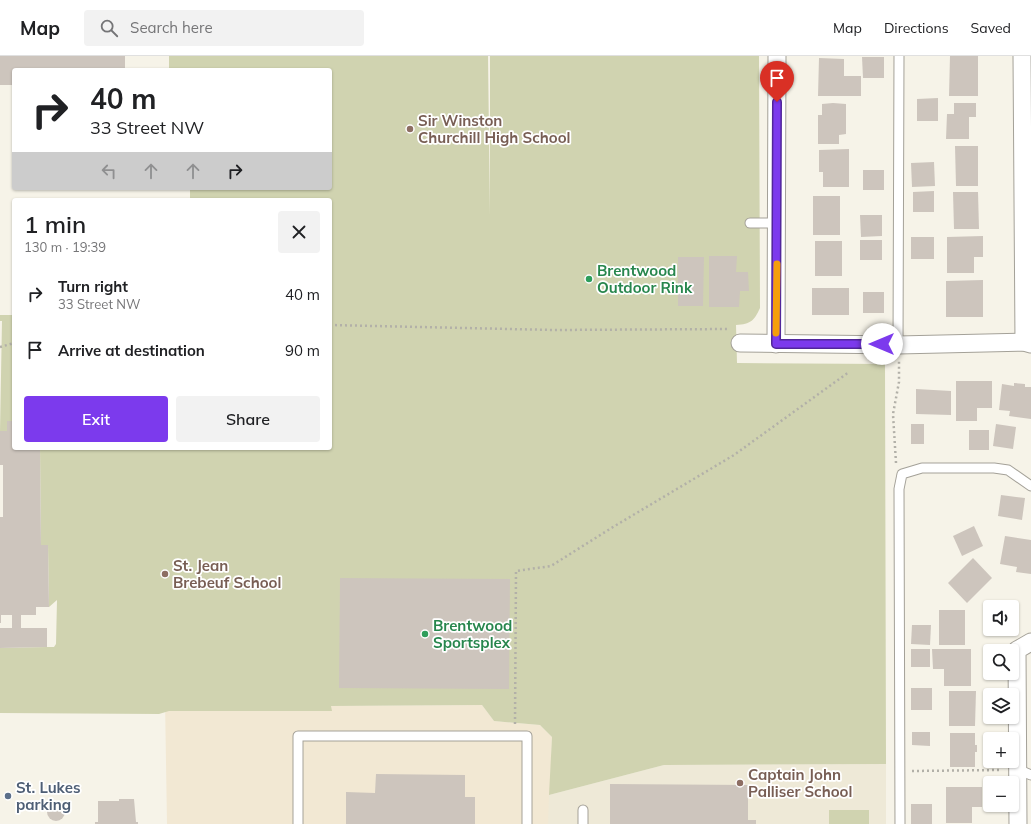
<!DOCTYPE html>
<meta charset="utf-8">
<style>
:root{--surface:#fff;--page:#f2f2f2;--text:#202124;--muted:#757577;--line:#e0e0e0;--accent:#7c3aed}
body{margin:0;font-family:Mulish,sans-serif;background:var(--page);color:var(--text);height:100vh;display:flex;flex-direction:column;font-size:15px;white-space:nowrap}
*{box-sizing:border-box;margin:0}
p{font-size:13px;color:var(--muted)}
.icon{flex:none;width:22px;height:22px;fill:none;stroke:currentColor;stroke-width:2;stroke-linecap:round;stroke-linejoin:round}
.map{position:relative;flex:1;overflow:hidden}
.details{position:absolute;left:12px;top:142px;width:320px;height:252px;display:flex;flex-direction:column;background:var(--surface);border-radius:4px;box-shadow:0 1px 3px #0004}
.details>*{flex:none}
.top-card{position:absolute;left:12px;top:12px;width:320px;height:122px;border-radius:4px;box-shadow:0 1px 3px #0004;background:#fff;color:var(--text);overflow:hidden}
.tools{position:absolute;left:983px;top:544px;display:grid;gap:8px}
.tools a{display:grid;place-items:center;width:36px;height:36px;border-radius:4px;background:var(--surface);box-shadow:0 1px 3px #0004;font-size:20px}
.pin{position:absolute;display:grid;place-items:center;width:34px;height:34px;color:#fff;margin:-41px -17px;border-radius:50% 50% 50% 0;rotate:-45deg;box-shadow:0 0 4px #0007}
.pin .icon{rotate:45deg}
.me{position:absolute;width:44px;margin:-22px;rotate:270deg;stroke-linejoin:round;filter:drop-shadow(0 0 3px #0008)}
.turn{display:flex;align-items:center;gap:14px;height:84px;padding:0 12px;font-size:18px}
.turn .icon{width:52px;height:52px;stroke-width:2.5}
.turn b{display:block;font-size:28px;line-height:34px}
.lanes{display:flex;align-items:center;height:38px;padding:0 12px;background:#0003;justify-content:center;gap:20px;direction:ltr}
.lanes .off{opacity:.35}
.round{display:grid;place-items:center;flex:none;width:42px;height:42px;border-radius:4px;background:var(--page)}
.headline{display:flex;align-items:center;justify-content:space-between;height:68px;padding:0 12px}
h1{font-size:24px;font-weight:600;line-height:30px}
.primary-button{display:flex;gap:8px;margin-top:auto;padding:8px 12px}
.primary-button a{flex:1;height:46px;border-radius:4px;background:var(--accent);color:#fff;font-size:16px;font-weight:600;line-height:46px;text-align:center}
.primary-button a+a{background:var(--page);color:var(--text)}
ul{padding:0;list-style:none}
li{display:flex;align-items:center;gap:12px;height:56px;padding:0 12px}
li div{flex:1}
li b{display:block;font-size:15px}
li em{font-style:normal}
header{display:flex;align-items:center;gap:24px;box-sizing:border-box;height:56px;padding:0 20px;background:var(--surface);border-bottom:1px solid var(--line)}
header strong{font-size:19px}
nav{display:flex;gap:22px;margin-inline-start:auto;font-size:14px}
.search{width:280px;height:36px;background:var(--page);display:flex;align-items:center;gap:10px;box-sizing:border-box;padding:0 14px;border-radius:4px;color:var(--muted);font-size:15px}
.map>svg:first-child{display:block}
.commercial{fill:#f2e8d3}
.built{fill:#eee9d7}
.green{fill:#d0d3b0}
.building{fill:#cdc5bd}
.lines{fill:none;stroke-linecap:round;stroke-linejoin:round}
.lane-casing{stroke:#a4a198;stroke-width:11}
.street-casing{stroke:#a4a198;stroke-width:19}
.path{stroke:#b2b0a8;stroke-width:2.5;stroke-dasharray:2 3;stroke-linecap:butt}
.lane{stroke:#fff;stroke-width:9}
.street{stroke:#fff;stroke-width:17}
.route-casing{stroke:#51269a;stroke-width:10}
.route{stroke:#7c3aed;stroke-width:7}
.slow{stroke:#f59e0b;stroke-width:7}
.education-dot{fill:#8d6e63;stroke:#fff;stroke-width:1.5}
.leisure-dot{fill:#2e9e5b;stroke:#fff;stroke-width:1.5}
.service-dot{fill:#5c6f8a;stroke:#fff;stroke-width:1.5}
.labels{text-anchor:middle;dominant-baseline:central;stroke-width:3.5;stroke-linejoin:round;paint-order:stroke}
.education-label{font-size:15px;font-weight:bold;fill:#785e54;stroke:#fff;text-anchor:start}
.leisure-label{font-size:15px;font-weight:bold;fill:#27864d;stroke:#fff;text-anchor:start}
.service-label{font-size:15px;font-weight:bold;fill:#4e5e75;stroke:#fff;text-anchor:start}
</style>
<header>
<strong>Map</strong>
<div class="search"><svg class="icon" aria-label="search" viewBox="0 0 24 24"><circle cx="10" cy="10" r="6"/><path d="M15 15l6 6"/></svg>Search here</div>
<nav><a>Map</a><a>Directions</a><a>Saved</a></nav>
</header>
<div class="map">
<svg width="1031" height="768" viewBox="0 0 1031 768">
<rect width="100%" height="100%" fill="#f6f3e8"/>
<path class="commercial" d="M165,644L331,650L482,649L494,665L540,669L552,681L549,768H167Z"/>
<path class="built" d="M886,708V768H548L549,739L664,709Z"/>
<g class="green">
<path d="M169,0H488L490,160V0H759L760,252C754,265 751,268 736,269L737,307L885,308L886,708L664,709L549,739L552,681L540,669L494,665L482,649L331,650L332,655H169L159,658L0,657V592L47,591H54L56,588L57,544L49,551L48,489H41L40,392H330V144H190V132H330V14H169Z"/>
<path d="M0,259H14V365L7,375H0L2,265H0Z"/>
<rect x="829" y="754" width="40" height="14"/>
</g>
<g class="building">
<path d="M0,0H125V14H14V29H0Z"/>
<path d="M950,0H978V40H949Z"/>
<path d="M862,1H884V22H863Z"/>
<path d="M819,2L844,3V20H861V40H818Z"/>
<path d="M938,42V65H917V43Z"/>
<path d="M833,47L846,48V78L839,79V88H818V59H822V48Z"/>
<path d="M954,47H976V61H969V83H946L947,58H954Z"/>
<path d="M955,90H978V130H956Z"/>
<path d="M849,93V131H823V116H819V94Z"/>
<path d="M934,106L935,130L912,131L911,107Z"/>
<rect x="863" y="114" width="21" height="20"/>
<path d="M934,135V156H913V136Z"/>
<path d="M953,136H978L979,173H954Z"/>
<rect x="813" y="140" width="27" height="39"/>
<path d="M860,159H882V180L861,181Z"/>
<path d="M983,180V201H974V217H947V181Z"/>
<rect x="911" y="181" width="23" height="22"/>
<rect x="860" y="184" width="22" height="20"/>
<rect x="815" y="185" width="27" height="35"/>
<path d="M709,200H737L736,216H748L749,235H740L739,251H709Z"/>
<path d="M678,201H704L703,250H678Z"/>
<path d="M983,224V261H946V225Z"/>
<rect x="812" y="232" width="37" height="27"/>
<rect x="863" y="236" width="21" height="21"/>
<path d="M956,325H992V352H977V365H956Z"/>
<path d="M1014,327L1025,328V331H1031V363L1009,360L1010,355L999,354L1002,328L1014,330Z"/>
<path d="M916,333L951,335V359L916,358Z"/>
<path d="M7,365H14V392H40L41,489H48L49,551H36V559H21V572H47V591L0,592V572H12V559H1V567H0V461H3V409H0V375H7Z"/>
<rect x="911" y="368" width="13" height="20"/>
<path d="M996,368L1016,371L1013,393L993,390Z"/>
<rect x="969" y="374" width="20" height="20"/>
<path d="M1001,439L1025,442L1022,464L998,460Z"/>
<path d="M974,470L983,490L962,500L953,480Z"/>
<path d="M1005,480L1031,484V518L1016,516L1017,511L1000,508Z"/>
<path d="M973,502L992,522L967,547L948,527Z"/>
<path d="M340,522L510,523L509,633L339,632Z"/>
<rect x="939" y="554" width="26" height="35"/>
<path d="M912,569H931L930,589L911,588Z"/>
<rect x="911" y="593" width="19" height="18"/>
<path d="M932,593H971V630H944V613H933Z"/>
<rect x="911" y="632" width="21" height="22"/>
<path d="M949,635H976L975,670H949Z"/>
<path d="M912,676H930V690L912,689Z"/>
<path d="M950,677H975V689H977V696H975V711H950Z"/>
<path d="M376,718L465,719V741H475V768H346V736L375,737Z"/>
<path d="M610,728L748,729V764H756V768H610Z"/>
<path d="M946,731H982V751H972V767H946Z"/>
<path d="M119,743H134L136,766H138V768H95V766H98V745H119Z"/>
<circle cx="56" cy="756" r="9"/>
<rect x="911" y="748" width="21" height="20"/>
</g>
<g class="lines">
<g class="lane-casing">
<g id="lane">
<path d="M750,167H777"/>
<path d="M898,289L899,0"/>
<path d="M1017,713L1031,719"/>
<path d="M583,754V768"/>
<path d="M298,768V680H527V768"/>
<path d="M900,768L899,433L902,418L922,412H994L1008,414L1031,430"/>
</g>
</g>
<g class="street-casing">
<g id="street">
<path d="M1022,0L1024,286"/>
<path d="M740,287L898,289L1024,286L1031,288"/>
<path d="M776,288L777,0"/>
<path d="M1018,768L1017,594L1031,586"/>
</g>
</g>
<g class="path">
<path d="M330,269L554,274L729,273"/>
<path d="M0,291L14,287"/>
<path d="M896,407L893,358L899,326V305"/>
<path d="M515,668L516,515L551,510L613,471L734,399L849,316"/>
<path d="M912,715L1001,714"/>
</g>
<use href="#lane" class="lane"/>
<use href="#street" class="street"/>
</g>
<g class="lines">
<g class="route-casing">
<path id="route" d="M777,46L776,288H882"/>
</g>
<use href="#route" class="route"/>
<path class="slow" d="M776,277L777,208"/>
</g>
<g class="education-dot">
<circle cx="410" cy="73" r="4"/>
<circle cx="165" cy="518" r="4"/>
<circle cx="740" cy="727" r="4"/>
</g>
<g class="leisure-dot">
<circle cx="589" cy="223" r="4"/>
<circle cx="425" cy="578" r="4"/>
</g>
<circle class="service-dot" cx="8" cy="740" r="4"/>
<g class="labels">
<g class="education-label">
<text x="418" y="64">Sir Winston<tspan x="418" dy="17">Churchill High School</tspan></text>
<text x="173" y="509">St. Jean<tspan x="173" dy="17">Brebeuf School</tspan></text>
<text x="748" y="718">Captain John<tspan x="748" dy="17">Palliser School</tspan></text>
</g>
<g class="leisure-label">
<text x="597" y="214">Brentwood<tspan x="597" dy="17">Outdoor Rink</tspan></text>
<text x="433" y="569">Brentwood<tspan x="433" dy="17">Sportsplex</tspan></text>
</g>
<g class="service-label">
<text x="16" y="731">St. Lukes<tspan x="16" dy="17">parking</tspan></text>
</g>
</g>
</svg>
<div class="tools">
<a><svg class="icon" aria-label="sound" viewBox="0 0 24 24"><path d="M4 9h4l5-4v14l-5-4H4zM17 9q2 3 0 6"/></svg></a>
<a><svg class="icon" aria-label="search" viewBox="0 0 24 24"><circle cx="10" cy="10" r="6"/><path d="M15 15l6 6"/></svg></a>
<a><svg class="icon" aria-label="layers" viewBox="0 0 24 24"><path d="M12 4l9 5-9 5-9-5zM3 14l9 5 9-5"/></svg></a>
<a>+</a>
<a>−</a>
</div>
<div class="pin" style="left:777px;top:46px;background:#d93025"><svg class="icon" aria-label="arrive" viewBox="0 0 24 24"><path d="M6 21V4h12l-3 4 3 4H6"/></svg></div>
<svg class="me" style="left:882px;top:288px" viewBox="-20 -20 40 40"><circle r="19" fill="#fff"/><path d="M0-13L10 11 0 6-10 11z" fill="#7c3aed"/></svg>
<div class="top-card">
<div class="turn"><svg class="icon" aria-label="right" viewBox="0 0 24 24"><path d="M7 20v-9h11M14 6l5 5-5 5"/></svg><div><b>40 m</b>33 Street NW</div></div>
<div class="lanes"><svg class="icon off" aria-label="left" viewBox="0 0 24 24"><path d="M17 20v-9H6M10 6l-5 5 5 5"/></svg><svg class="icon off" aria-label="ahead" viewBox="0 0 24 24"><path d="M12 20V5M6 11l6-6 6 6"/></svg><svg class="icon off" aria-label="ahead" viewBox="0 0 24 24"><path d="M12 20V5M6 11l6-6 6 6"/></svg><svg class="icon" aria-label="right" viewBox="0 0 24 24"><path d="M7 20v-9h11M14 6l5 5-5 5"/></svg></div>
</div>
<section class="details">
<div class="headline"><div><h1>1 min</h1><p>130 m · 19:39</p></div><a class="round"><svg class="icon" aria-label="close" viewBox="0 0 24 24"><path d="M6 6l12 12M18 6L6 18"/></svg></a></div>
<ul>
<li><svg class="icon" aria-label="right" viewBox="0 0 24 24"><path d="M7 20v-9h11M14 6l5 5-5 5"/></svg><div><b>Turn right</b><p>33 Street NW</p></div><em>40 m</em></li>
<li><svg class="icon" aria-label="arrive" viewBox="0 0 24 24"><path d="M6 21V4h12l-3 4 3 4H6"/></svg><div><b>Arrive at destination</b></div><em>90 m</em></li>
</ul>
<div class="primary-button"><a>Exit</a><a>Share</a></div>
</section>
</div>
